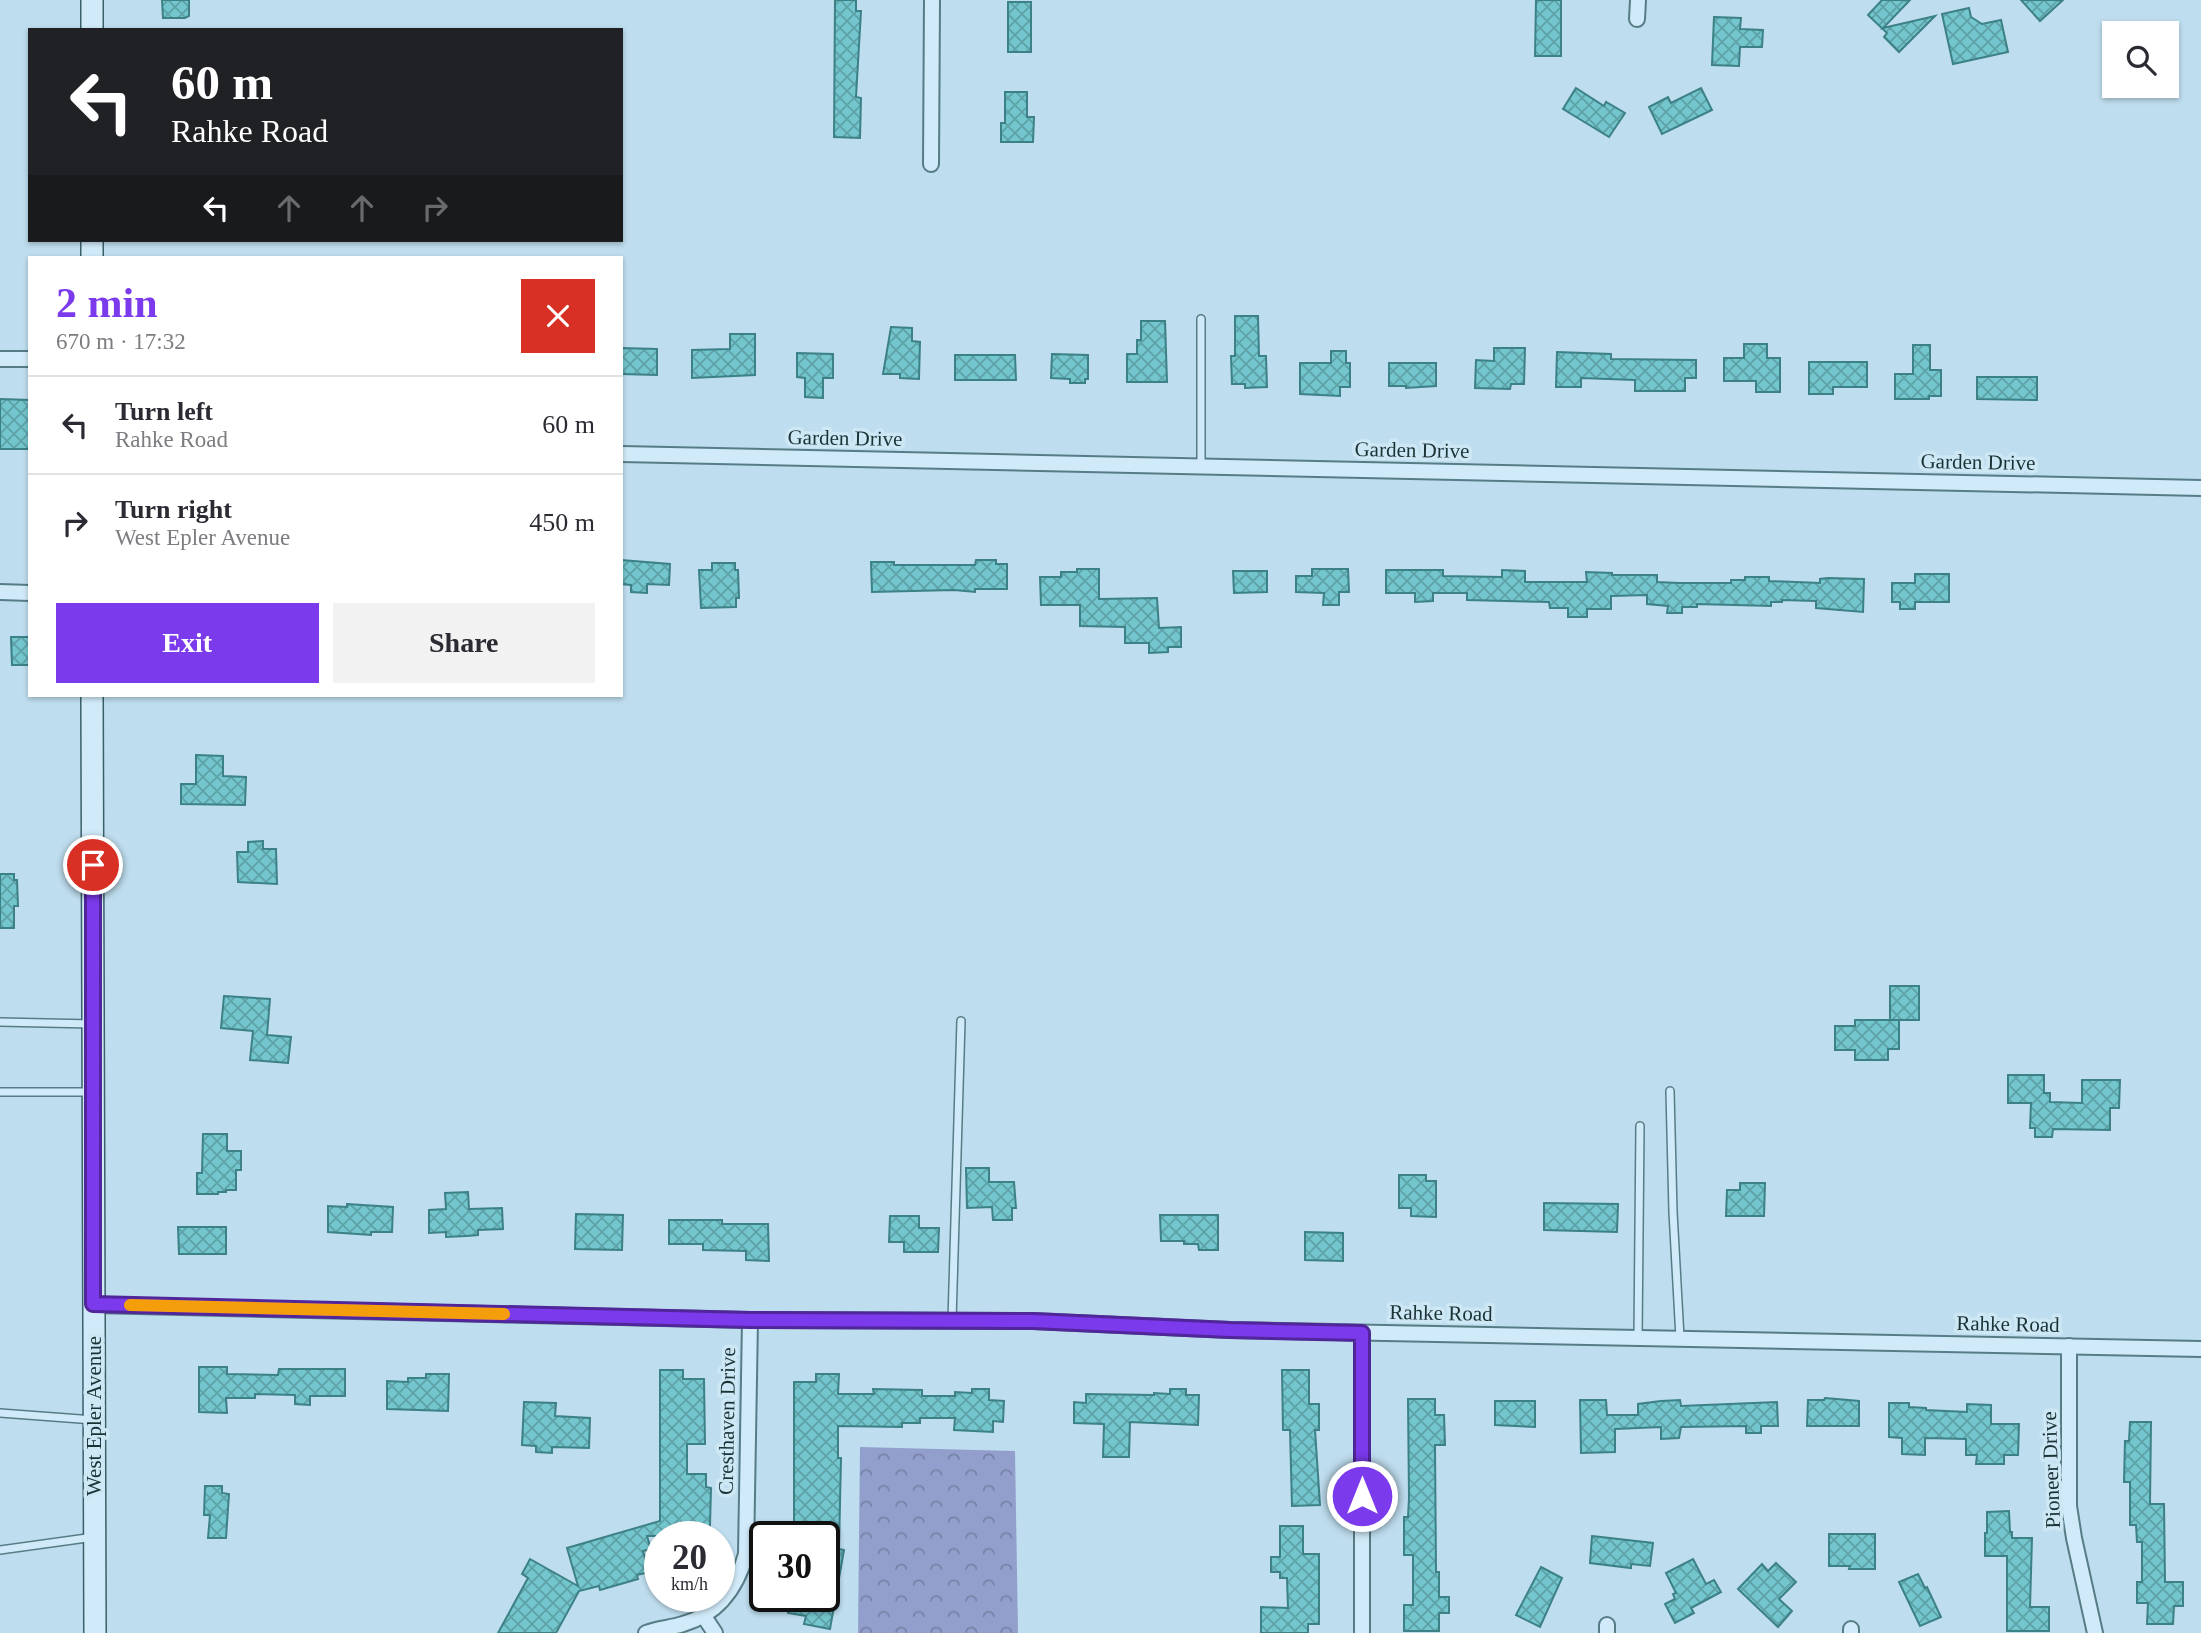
<!DOCTYPE html>
<meta charset="utf-8">
<style>
:root{--surface:#fff;--page:#f2f2f3;--text:#2b2b33;--muted:#7c7c81;--line:#e1e1e2;--accent:#7c3aed}
body{margin:0;font-family:"Times New Roman",serif;background:var(--page);color:var(--text);height:100vh;display:flex;flex-direction:column;font-size:26px;white-space:nowrap}
*{box-sizing:border-box;margin:0}
p{font-size:23px;color:var(--muted)}
.icon{flex:none;width:38px;height:38px;fill:none;stroke:currentColor;stroke-width:2;stroke-linecap:round;stroke-linejoin:round}
.map{position:relative;flex:1;overflow:hidden}
.drawer{position:absolute;left:28px;top:256px;width:595px;height:441px;display:flex;flex-direction:column;background:var(--surface);border-radius:0px;box-shadow:0 2px 5px #0004}
.drawer>*{flex:none}
.banner{position:absolute;left:28px;top:28px;width:595px;height:214px;border-radius:0px;box-shadow:0 2px 5px #0004;background:#202124;color:#fff;overflow:hidden}
.buttons{position:absolute;left:2102px;top:21px;display:grid;gap:14px}
.buttons a{display:grid;place-items:center;width:77px;height:77px;border-radius:0px;background:var(--surface);box-shadow:0 2px 5px #0004;font-size:35px}
.speed{position:absolute;left:644px;top:1521px;display:flex;gap:14px;font-size:35px;font-weight:700;text-align:center}
.speed>*{display:grid;place-content:center;width:91px;height:91px;border-radius:50%;background:var(--surface);box-shadow:0 2px 5px #0004;line-height:1}
.speed small{font-size:18px;font-weight:400}
.speed .limit{border:4px solid #111;border-radius:10px;background:#fff;color:#111}
.pin{position:absolute;display:grid;place-items:center;width:60px;height:60px;color:#fff;margin:-30px;border:4px solid #fff;border-radius:50%;box-shadow:0 2px 7px #0007}
.me{position:absolute;width:77px;margin:-38px;rotate:0deg;stroke-linejoin:round;filter:drop-shadow(0 0 5px #0008)}
.turn{display:flex;align-items:center;gap:24px;height:147px;padding:0 28px;font-size:32px}
.turn .icon{width:91px;height:91px;stroke-width:2.5}
.turn b{display:block;font-size:49px;line-height:60px}
.lanes{display:flex;align-items:center;height:66px;padding:0 28px;background:#0003;justify-content:center;gap:35px;direction:ltr}
.lanes .off{opacity:.35}
.round{display:grid;place-items:center;flex:none;width:74px;height:74px;border-radius:0px;background:var(--page)}
.head{display:flex;align-items:center;justify-content:space-between;height:119px;padding:0 28px}
h1{font-size:42px;font-weight:700;line-height:52px;color:var(--accent)}
.button{display:flex;gap:14px;margin-top:auto;padding:14px 28px}
.button a{flex:1;height:80px;border-radius:0px;background:var(--accent);color:#fff;font-size:28px;font-weight:700;line-height:80px;text-align:center}
.button a+a{background:var(--page);color:var(--text)}
ul{padding:0;list-style:none}
li{display:flex;align-items:center;gap:21px;height:98px;padding:0 28px;border-top:2px solid var(--line)}
li div{flex:1}
li b{display:block;font-size:26px}
li em{font-style:normal}
.map>svg:first-child{display:block}
.forest{fill:url(#forest-crowns)}
.building{fill:url(#building-cross-hatch);stroke:#3c8186;stroke-width:2}
.lines{fill:none;stroke-linecap:round;stroke-linejoin:round}
.lane-casing{stroke:#567d86;stroke-width:10}
.street-casing{stroke:#567d86;stroke-width:18}
.secondary-casing{stroke:#3a6068;stroke-width:24}
.lane{stroke:#d1eaf9;stroke-width:7}
.street{stroke:#d1eaf9;stroke-width:14}
.secondary{stroke:#d1eaf9;stroke-width:21}
.route-casing{stroke:#51269a;stroke-width:18}
.route{stroke:#7c3aed;stroke-width:12}
.slow{stroke:#f59e0b;stroke-width:12}
.labels{text-anchor:middle;dominant-baseline:central;stroke-width:7;stroke-linejoin:round;paint-order:stroke}
.street-label{font-size:21px;fill:#1b3235;stroke:#cde7f5}
</style>
<div class="map">
<svg width="2201" height="1633" viewBox="0 0 2201 1633">
<defs>
<pattern id="forest-crowns" width="20" height="18" patternUnits="userSpaceOnUse" patternTransform="scale(1.75)"><rect width="20" height="18" fill="#929fcc"/><path d="M2 6a3 3 0 1 1 6 0M12 15a3 3 0 1 1 6 0" fill="none" stroke="#7682a6"/></pattern>
<pattern id="building-cross-hatch" width="8" height="8" patternUnits="userSpaceOnUse" patternTransform="scale(1.75)"><rect width="8" height="8" fill="#73c6cd"/><path d="M0 0l8 8M0 8l8-8" fill="none" stroke="#5ea1a7"/></pattern>
</defs>
<rect width="100%" height="100%" fill="#beddee"/>
<path class="forest" d="M860,1447L1015,1451L1018,1633H858Z"/>
<g class="building">
<path d="M162,0H189V16L185,18H163Z"/>
<path d="M835,0H856V11H861L856,97L861,98L860,138L834,137Z"/>
<path d="M1536,0H1561V56H1535Z"/>
<path d="M1882,0H1910L1883,28L1935,16L1899,52L1884,37L1887,33L1868,15Z"/>
<path d="M2021,0H2063L2040,21Z"/>
<rect x="1008" y="2" width="23" height="50"/>
<path d="M1969,8L1971,17L1982,24L2001,20L2008,52L1953,64L1942,14Z"/>
<path d="M1714,17L1741,18L1740,29L1763,30L1762,47H1740L1739,66L1712,65Z"/>
<path d="M1576,88L1604,106L1606,102L1625,113L1609,137L1563,109Z"/>
<path d="M1701,88L1712,110L1662,134L1649,107L1668,97L1671,103Z"/>
<path d="M1005,92H1027V117H1034L1033,142H1001V123H1005Z"/>
<path d="M1235,316H1258L1259,356H1266L1267,387L1245,388V384H1232L1231,356H1235Z"/>
<path d="M1141,321H1165L1167,382H1127V354H1137V340H1141Z"/>
<path d="M891,327L912,328V341L920,342L919,379L900,378V374H883Z"/>
<path d="M730,334H755V375L692,378V350L730,349Z"/>
<path d="M1744,344H1767V358H1780V392H1756V381H1724V358H1744Z"/>
<path d="M1913,345H1930V370H1941V396H1929V399H1895V374H1913Z"/>
<path d="M621,348L657,349V375L621,374Z"/>
<path d="M1494,348H1525L1524,384H1511L1510,389L1475,388L1476,360L1494,361Z"/>
<path d="M1331,351H1346V363H1350V387H1340V396L1300,394V363H1331Z"/>
<path d="M1557,352L1611,354V359L1696,360V378H1685V391H1635V380L1581,378V387H1556Z"/>
<path d="M797,353L833,354V378H823V398L805,397V378L797,377Z"/>
<path d="M1052,354L1088,355V379H1085V383H1070V379L1051,378Z"/>
<path d="M955,355H1015L1016,380H955Z"/>
<path d="M1809,362H1867V387H1833V394H1809Z"/>
<path d="M1389,363H1436V386L1406,388V386H1389Z"/>
<path d="M1977,377H2037V400L1977,399Z"/>
<path d="M0,399L30,400V449H0Z"/>
<path d="M621,560L670,564L669,585L647,584V593L631,592V585L621,584Z"/>
<path d="M976,560H996V564H1007V589H975V592L954,590L872,592L871,562H894V565H975Z"/>
<path d="M712,563H735V570H738L739,598H736V607L701,608L699,570H712Z"/>
<path d="M1077,569H1099V599L1157,598L1159,628L1181,627V647H1168V652L1149,653V643H1125V627L1080,626V605H1041L1040,577H1061V572H1077Z"/>
<path d="M1312,569H1348L1349,592H1339V605H1323L1324,593L1296,592V576H1312Z"/>
<path d="M1386,570H1443V576L1502,577V570L1525,571V582H1587L1586,572L1612,573V575H1657V582L1679,583H1731V580H1745V577H1769V581L1820,583V579L1828,578L1864,579L1863,612L1816,608V601L1782,600V602H1771V606L1697,604V607H1682V613H1667L1668,606L1647,604V595L1611,596V609H1587V617H1568V608H1550L1549,602L1467,600V593H1433V601L1415,602V593H1386Z"/>
<path d="M1233,571H1267V592L1234,593Z"/>
<path d="M1915,574H1949V602H1915V609H1900V602H1892V583H1915Z"/>
<path d="M11,637H30V665H12Z"/>
<path d="M196,755L223,756V776L246,777L245,805L181,804V784H196Z"/>
<path d="M263,841V849H276L277,884L238,882L237,852H248V842Z"/>
<path d="M0,874H14V880H17L18,906H14V928H0Z"/>
<rect x="1890" y="986" width="29" height="34"/>
<path d="M224,996L270,999L267,1035L291,1037L288,1063L250,1060L253,1031L221,1028Z"/>
<path d="M1855,1020H1899V1049H1888V1060H1855V1050H1835V1026H1855Z"/>
<path d="M2008,1075H2044V1093H2050V1102L2082,1103V1080H2120L2119,1108H2110V1130L2053,1129L2052,1137H2035V1128H2030L2031,1103H2008Z"/>
<path d="M203,1134H227V1151H241V1170H236V1190H226V1192H218V1194H197V1173H202Z"/>
<path d="M966,1168H989V1182H1014L1016,1208H1012V1220H993L992,1207L967,1208Z"/>
<path d="M1399,1175H1426V1181H1436V1217L1411,1216V1208H1399Z"/>
<path d="M1740,1183H1765L1764,1216H1726L1727,1190H1740Z"/>
<path d="M468,1192L469,1209L502,1208L503,1229L478,1230V1235L466,1236L446,1237V1232L429,1233V1210L446,1209L445,1193Z"/>
<path d="M1544,1203L1618,1204L1617,1232L1544,1230Z"/>
<path d="M347,1204L393,1207L392,1232H371V1235L328,1232V1206L347,1207Z"/>
<path d="M576,1214L623,1215L622,1250L575,1249Z"/>
<path d="M1160,1215H1218V1250H1199L1198,1244H1184V1241H1161Z"/>
<path d="M890,1216H919V1228H939L938,1252H904V1242H889Z"/>
<path d="M669,1220H722V1224H768L769,1261L746,1260V1251L703,1250V1244H669Z"/>
<path d="M178,1227H226V1254H179Z"/>
<path d="M1305,1232L1343,1233V1261L1305,1260Z"/>
<path d="M199,1367H227V1374L278,1375L279,1369H345V1396H310V1405L295,1404V1395L255,1394V1398H226L227,1413L199,1412Z"/>
<path d="M660,1370H683V1379H704L705,1444H687V1474H706V1487L711,1488L710,1526H706L705,1536H647L651,1549L643,1551L649,1572L637,1575L638,1579L600,1590L599,1586L579,1591L556,1633H498L528,1578L522,1574L530,1559L578,1586L567,1548L660,1521Z"/>
<path d="M1282,1370H1309V1404H1319V1430H1315L1320,1505L1292,1506L1290,1430H1283Z"/>
<path d="M426,1374H449L448,1411L387,1409V1381L408,1382V1378H426Z"/>
<path d="M816,1374H839L838,1394H874L873,1389L922,1390V1396H955V1392L972,1393V1389H989V1400L1004,1401L1003,1422L993,1421V1432L954,1430L955,1418H920V1423H902V1427L838,1426V1458H841L839,1549L844,1550L830,1629L804,1624L806,1616L788,1613L791,1596H824V1536H817V1530H794V1382H816Z"/>
<path d="M1170,1389H1186V1395H1199L1198,1425L1130,1422L1129,1457H1103L1104,1424L1074,1423V1402L1086,1403V1394L1154,1395V1393L1170,1394Z"/>
<path d="M1825,1398L1859,1401V1426H1807L1808,1400H1824Z"/>
<path d="M1408,1399H1435V1415H1444L1445,1445H1435L1436,1572H1439V1597H1449V1613H1439V1631H1404V1605H1413V1555H1404V1517H1408L1409,1498Z"/>
<path d="M1580,1400H1606L1607,1415H1638V1404L1661,1401L1680,1400L1681,1406L1777,1402L1778,1426H1761V1433H1746V1426L1681,1427L1679,1438L1661,1439V1427L1615,1429V1452L1581,1453Z"/>
<path d="M1495,1401H1535V1427L1495,1425Z"/>
<path d="M524,1402L556,1403L555,1416L590,1418L589,1448L552,1447V1453L536,1452V1446L522,1445Z"/>
<path d="M1889,1403H1909V1407L1926,1408V1410L1967,1412V1404L1991,1405V1424H2019L2018,1455H2004V1464H1976L1977,1455H1966V1439L1925,1438V1455L1902,1454V1438L1889,1437Z"/>
<path d="M2130,1422H2151L2150,1504H2164L2165,1582H2183V1606H2174L2173,1624H2147L2148,1603H2137V1582H2142V1542H2137L2136,1525H2130V1482H2124L2125,1441H2129Z"/>
<path d="M205,1486H222V1493L229,1494L226,1538H208L210,1515H204Z"/>
<path d="M2009,1511L2010,1532H2012V1538H2032L2030,1607H2049V1631H2007V1556H1985V1533H1987V1512Z"/>
<path d="M1280,1526H1303V1554H1319V1624H1308V1633H1261V1607L1288,1608L1287,1578H1280V1572H1271V1557H1280Z"/>
<path d="M1829,1534H1875V1569H1849L1850,1566H1829Z"/>
<path d="M1592,1536L1653,1543L1650,1566L1631,1564V1568L1590,1563Z"/>
<path d="M1693,1559L1706,1584L1714,1580L1721,1592L1691,1608L1694,1613L1675,1623L1665,1604L1675,1599L1673,1594L1676,1593L1666,1573Z"/>
<path d="M1776,1563L1796,1582L1779,1599L1792,1611L1778,1627L1738,1589L1762,1564L1768,1571Z"/>
<path d="M1541,1567L1562,1578L1540,1627L1516,1615Z"/>
<path d="M1918,1574L1925,1588L1927,1587L1941,1617L1920,1626L1899,1582Z"/>
</g>
<g class="lines">
<g class="lane-casing">
<g id="lane">
<path d="M1201,319V466"/>
<path d="M0,1022L92,1024"/>
<path d="M1670,1091L1673,1212L1680,1338"/>
<path d="M0,1092H92"/>
<path d="M952,1320L961,1021"/>
<path d="M1638,1337L1640,1126"/>
<path d="M0,1413L94,1420"/>
<path d="M0,1550L94,1537"/>
</g>
</g>
<g class="street-casing">
<g id="street">
<path d="M1637,19L1638,0"/>
<path d="M931,164L932,0"/>
<path d="M0,359H30"/>
<path d="M621,454L2201,488"/>
<path d="M0,592L30,593"/>
<path d="M93,1305L750,1320L1033,1321L1230,1330L2201,1349"/>
<path d="M2069,1346V1506L2074,1538L2095,1633"/>
<path d="M703,1615L715,1633"/>
<path d="M1607,1625V1633"/>
<path d="M646,1633C658,1628 671,1628 683,1624C718,1614 737,1587 746,1554L750,1320"/>
<path d="M1362,1633V1333"/>
<path d="M1851,1633V1629"/>
</g>
</g>
<g class="secondary-casing">
<g id="secondary">
<path d="M92,0V30"/>
<path d="M92,240V257"/>
<path d="M92,695L95,1633"/>
</g>
</g>
<use href="#lane" class="lane"/>
<use href="#street" class="street"/>
<use href="#secondary" class="secondary"/>
</g>
<g class="lines">
<g class="route-casing">
<path id="route" d="M93,865V1304L750,1320L1033,1321L1230,1330L1362,1333V1496"/>
</g>
<use href="#route" class="route"/>
<path class="slow" d="M130,1305L504,1314"/>
</g>
<g class="labels">
<g class="street-label">
<text transform="translate(845 438) rotate(1)">Garden Drive</text>
<text transform="translate(1412 450) rotate(1)">Garden Drive</text>
<text transform="translate(1978 462) rotate(1)">Garden Drive</text>
<text transform="translate(1441 1313) rotate(1)">Rahke Road</text>
<text transform="translate(2008 1324) rotate(1)">Rahke Road</text>
<text transform="translate(94 1416) rotate(-90)">West Epler Avenue</text>
<text transform="translate(727 1421) rotate(-89)">Cresthaven Drive</text>
<text transform="translate(2051 1470) rotate(-92)">Pioneer Drive</text>
</g>
</g>
</svg>
<div class="buttons">
<a><svg class="icon" aria-label="search" viewBox="0 0 24 24"><circle cx="10" cy="10" r="6"/><path d="M15 15l6 6"/></svg></a>
</div>
<div class="speed"><div>20<small>km/h</small></div><div class="limit">30</div></div>
<div class="pin" style="left:93px;top:865px;background:#d93025"><svg class="icon" aria-label="arrive" viewBox="0 0 24 24"><path d="M6 21V4h12l-3 4 3 4H6"/></svg></div>
<svg class="me" style="left:1362px;top:1496px" viewBox="-20 -20 40 40"><circle r="17" fill="#7c3aed" stroke="#fff" stroke-width="3"/><path d="M0-11L8 9 0 5-8 9z" fill="#fff"/></svg>
<div class="banner">
<div class="turn"><svg class="icon" aria-label="left" viewBox="0 0 24 24"><path d="M17 20v-9H6M10 6l-5 5 5 5"/></svg><div><b>60 m</b>Rahke Road</div></div>
<div class="lanes"><svg class="icon" aria-label="left" viewBox="0 0 24 24"><path d="M17 20v-9H6M10 6l-5 5 5 5"/></svg><svg class="icon off" aria-label="ahead" viewBox="0 0 24 24"><path d="M12 20V5M6 11l6-6 6 6"/></svg><svg class="icon off" aria-label="ahead" viewBox="0 0 24 24"><path d="M12 20V5M6 11l6-6 6 6"/></svg><svg class="icon off" aria-label="right" viewBox="0 0 24 24"><path d="M7 20v-9h11M14 6l5 5-5 5"/></svg></div>
</div>
<section class="drawer">
<div class="head"><div><h1>2 min</h1><p>670 m · 17:32</p></div><a class="round" style="background:#d93025;color:#fff"><svg class="icon" aria-label="close" viewBox="0 0 24 24"><path d="M6 6l12 12M18 6L6 18"/></svg></a></div>
<ul>
<li><svg class="icon" aria-label="left" viewBox="0 0 24 24"><path d="M17 20v-9H6M10 6l-5 5 5 5"/></svg><div><b>Turn left</b><p>Rahke Road</p></div><em>60 m</em></li>
<li><svg class="icon" aria-label="right" viewBox="0 0 24 24"><path d="M7 20v-9h11M14 6l5 5-5 5"/></svg><div><b>Turn right</b><p>West Epler Avenue</p></div><em>450 m</em></li>
</ul>
<div class="button"><a>Exit</a><a>Share</a></div>
</section>
</div>
